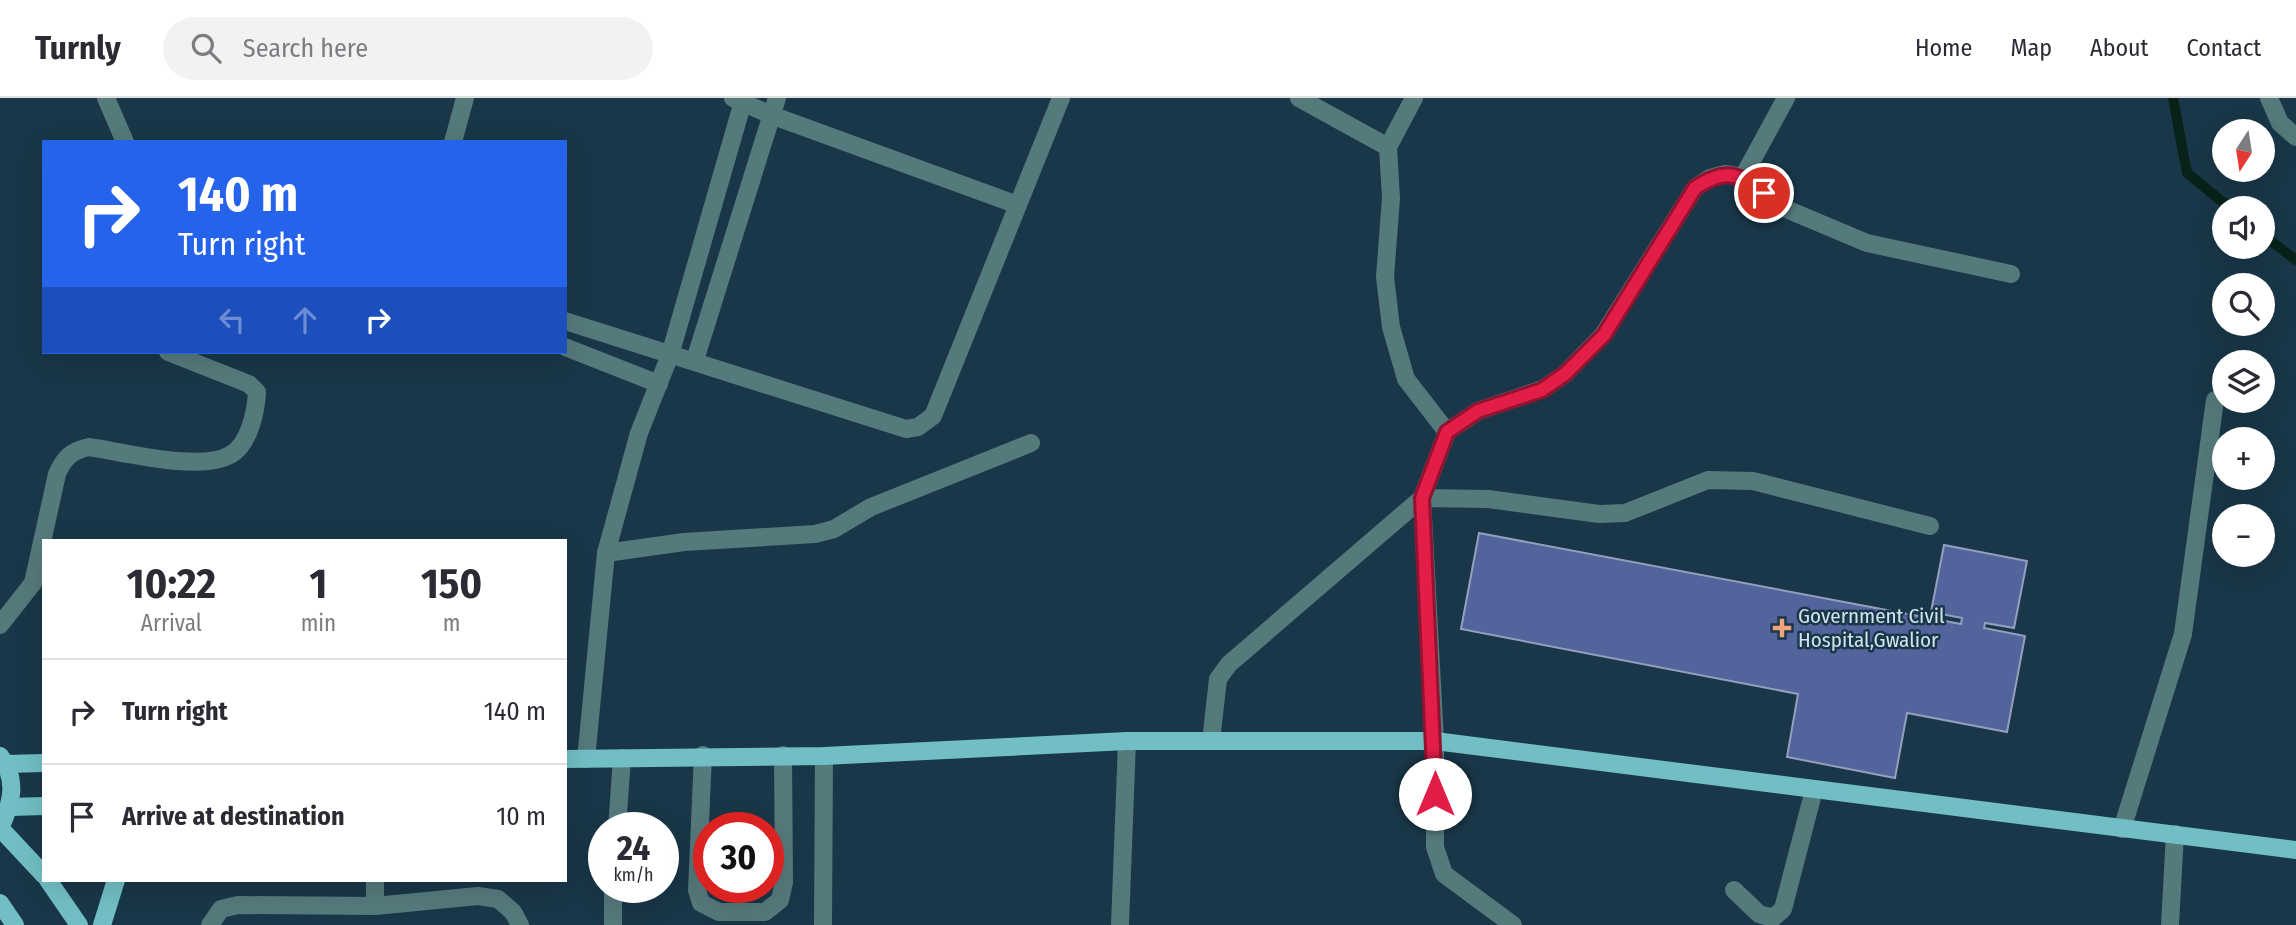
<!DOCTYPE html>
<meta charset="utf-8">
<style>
:root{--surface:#fff;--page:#f2f2f3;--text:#2b2b33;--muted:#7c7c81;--line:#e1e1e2}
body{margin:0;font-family:"Fira Sans Condensed",sans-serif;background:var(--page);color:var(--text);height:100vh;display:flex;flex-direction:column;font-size:26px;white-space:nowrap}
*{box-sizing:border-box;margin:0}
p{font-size:23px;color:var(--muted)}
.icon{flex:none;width:38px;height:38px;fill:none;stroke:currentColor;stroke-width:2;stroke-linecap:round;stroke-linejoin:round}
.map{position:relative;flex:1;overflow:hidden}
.side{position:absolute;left:42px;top:441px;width:525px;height:343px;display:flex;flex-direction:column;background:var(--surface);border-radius:0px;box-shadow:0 7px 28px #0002}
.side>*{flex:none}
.guide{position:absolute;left:42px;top:42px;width:525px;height:214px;border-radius:0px;box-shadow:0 7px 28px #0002;background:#2563eb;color:#fff;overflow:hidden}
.needle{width:46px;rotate:192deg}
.tools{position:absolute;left:2212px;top:21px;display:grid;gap:14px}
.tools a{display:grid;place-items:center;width:63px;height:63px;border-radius:50%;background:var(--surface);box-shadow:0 7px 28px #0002;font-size:35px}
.speed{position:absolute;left:588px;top:714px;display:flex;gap:14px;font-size:35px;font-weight:700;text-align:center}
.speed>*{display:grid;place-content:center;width:91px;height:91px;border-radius:50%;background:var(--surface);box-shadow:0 7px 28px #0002;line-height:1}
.speed small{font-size:18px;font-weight:400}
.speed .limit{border:10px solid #d22;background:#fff;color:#111}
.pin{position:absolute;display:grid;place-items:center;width:60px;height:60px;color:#fff;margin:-30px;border:4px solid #fff;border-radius:50%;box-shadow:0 2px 7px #0007}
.me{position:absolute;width:77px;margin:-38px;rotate:0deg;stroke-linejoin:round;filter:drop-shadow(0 0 5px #0008)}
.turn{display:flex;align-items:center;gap:24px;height:147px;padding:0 21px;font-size:32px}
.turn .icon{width:91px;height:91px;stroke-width:2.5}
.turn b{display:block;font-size:49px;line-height:60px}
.lanes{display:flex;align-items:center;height:66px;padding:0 21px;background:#0003;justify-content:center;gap:35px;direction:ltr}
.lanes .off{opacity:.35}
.eta{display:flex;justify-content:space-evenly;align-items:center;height:119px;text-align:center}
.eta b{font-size:42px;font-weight:700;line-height:49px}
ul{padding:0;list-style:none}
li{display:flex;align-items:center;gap:21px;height:105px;padding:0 21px;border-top:2px solid var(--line)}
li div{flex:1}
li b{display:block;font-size:26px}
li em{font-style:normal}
header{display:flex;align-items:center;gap:42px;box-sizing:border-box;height:98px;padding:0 35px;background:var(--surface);border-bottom:2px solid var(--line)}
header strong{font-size:33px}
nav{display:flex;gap:38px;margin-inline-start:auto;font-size:24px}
.search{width:490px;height:63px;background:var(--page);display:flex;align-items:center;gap:18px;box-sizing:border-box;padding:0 24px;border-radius:38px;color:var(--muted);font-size:26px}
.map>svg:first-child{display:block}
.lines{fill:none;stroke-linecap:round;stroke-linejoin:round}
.stream{stroke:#082219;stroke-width:10}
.building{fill:#53649c;stroke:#949fbe;stroke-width:2}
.minor{stroke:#557a7c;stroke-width:18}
.major{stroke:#71bfc5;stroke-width:18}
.route-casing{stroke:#92132f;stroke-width:18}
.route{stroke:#e11d48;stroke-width:12}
.poi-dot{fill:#f1a17b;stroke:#193748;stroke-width:2.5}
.labels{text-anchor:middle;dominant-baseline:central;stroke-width:5;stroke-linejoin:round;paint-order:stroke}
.poi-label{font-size:21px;fill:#d1e2ec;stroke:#193748;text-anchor:start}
</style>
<header>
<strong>Turnly</strong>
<div class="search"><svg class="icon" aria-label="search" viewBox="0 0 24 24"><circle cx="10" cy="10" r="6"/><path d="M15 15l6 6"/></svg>Search here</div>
<nav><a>Home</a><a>Map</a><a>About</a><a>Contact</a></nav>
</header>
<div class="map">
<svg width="2296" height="827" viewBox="0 0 2296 827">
<rect width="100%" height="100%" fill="#193748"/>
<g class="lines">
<g class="stream">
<path d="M2173,0L2187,75L2230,110"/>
<path d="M2263,137L2296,162"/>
</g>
</g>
<path class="building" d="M1479,435L1961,526L1962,520L1931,514L1944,447L2027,463L2014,530L1985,525L1984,530L2025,538L2007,634L1907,615L1895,680L1787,659L1798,596L1461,531Z"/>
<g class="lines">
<g class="minor">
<path d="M106,0L125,44"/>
<path d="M733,0L771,17L1018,107"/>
<path d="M1299,0L1388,49"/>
<path d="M1414,0L1388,49L1391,100L1385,179L1391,229L1406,281L1447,334"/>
<path d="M2269,0L2280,25L2296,39"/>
<path d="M453,44L465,0"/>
<path d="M1743,79L1786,0"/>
<path d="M565,223L906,331L918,329L933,318L1061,0"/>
<path d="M565,249L659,286"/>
<path d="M695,262L777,0"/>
<path d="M606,455L684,444L815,436L834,431L871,409L1031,345"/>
<path d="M0,527L33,485L57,376C64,360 71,353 89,349C123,354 200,374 230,357C249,347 256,314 257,294L249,286L168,254"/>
<path d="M1211,643L1218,581L1229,566L1422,400L1447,334L1478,313L1543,291L1565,276L1603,237L1695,90L1710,80L1725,76L1743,79L1786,111L1867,145L2011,176"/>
<path d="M703,657L697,792L701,805L719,814H765L780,802L784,784L783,657"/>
<path d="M586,661L606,455L639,335L670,257L744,0"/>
<path d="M617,730L622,660"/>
<path d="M2122,731L2183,536L2215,302"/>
<path d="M375,782V808"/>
<path d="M613,789V827"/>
<path d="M1734,792L1759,816L1773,820L1783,811L1814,692"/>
<path d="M210,827L221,811L238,807L375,808L478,798L498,801L513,814L520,827"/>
<path d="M823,827L824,658"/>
<path d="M1120,827L1127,643"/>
<path d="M1513,827L1444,776L1435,749V643L1422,400L1488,401L1599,416L1625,415L1708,382L1753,383L1930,428"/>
<path d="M2170,827L2175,736"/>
</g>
<g class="major">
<path d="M0,658C18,682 12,705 0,730L44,777"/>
<path d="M565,661L824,658L1127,643H1435L2296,752"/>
<path d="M6,666L44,665"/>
<path d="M10,709L44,708"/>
<path d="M48,782L79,827"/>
<path d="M0,805L15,827"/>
<path d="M102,827L116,782"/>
</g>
</g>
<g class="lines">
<g class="route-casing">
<path id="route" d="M1435,696L1422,400L1447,334L1478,313L1542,292L1565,276L1604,237L1695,90C1725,70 1737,75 1764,95"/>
</g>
<use href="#route" class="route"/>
</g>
<path class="poi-dot" d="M1778.5 519.5h7v7h7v7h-7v7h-7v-7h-7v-7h7z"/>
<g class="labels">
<g class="poi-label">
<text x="1798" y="518">Government Civil<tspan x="1798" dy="24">Hospital,Gwalior</tspan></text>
</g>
</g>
</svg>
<div class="tools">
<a><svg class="needle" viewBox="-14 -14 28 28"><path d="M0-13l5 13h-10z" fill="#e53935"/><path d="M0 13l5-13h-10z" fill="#7c7c81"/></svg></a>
<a><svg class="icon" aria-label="sound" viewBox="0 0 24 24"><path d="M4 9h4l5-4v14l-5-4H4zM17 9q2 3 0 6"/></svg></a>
<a><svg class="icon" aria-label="search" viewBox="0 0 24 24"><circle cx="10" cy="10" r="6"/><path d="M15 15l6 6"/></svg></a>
<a><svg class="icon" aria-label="layers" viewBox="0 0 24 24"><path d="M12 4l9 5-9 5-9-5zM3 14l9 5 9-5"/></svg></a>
<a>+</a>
<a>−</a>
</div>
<div class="speed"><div>24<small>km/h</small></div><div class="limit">30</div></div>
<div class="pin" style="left:1764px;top:95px;background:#d93025"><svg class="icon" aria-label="arrive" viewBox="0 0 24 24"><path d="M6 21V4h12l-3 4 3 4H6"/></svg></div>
<svg class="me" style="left:1435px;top:696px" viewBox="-20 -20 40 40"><circle r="19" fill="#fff"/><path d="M0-13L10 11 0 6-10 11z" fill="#e11d48"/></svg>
<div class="guide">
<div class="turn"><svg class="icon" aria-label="right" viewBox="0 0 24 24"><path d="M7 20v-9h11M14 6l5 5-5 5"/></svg><div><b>140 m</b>Turn right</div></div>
<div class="lanes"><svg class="icon off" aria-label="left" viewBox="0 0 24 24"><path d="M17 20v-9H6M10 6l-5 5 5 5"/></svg><svg class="icon off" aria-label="ahead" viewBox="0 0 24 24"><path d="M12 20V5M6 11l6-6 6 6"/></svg><svg class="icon" aria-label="right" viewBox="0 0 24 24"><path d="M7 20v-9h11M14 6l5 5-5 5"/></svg></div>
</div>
<section class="side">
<div class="eta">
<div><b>10:22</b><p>Arrival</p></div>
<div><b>1</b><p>min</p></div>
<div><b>150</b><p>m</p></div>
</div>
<ul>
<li><svg class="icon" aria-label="right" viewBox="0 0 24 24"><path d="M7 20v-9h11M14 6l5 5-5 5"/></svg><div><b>Turn right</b></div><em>140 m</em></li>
<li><svg class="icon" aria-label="arrive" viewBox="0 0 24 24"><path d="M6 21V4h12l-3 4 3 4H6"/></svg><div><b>Arrive at destination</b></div><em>10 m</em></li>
</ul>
</section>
</div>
